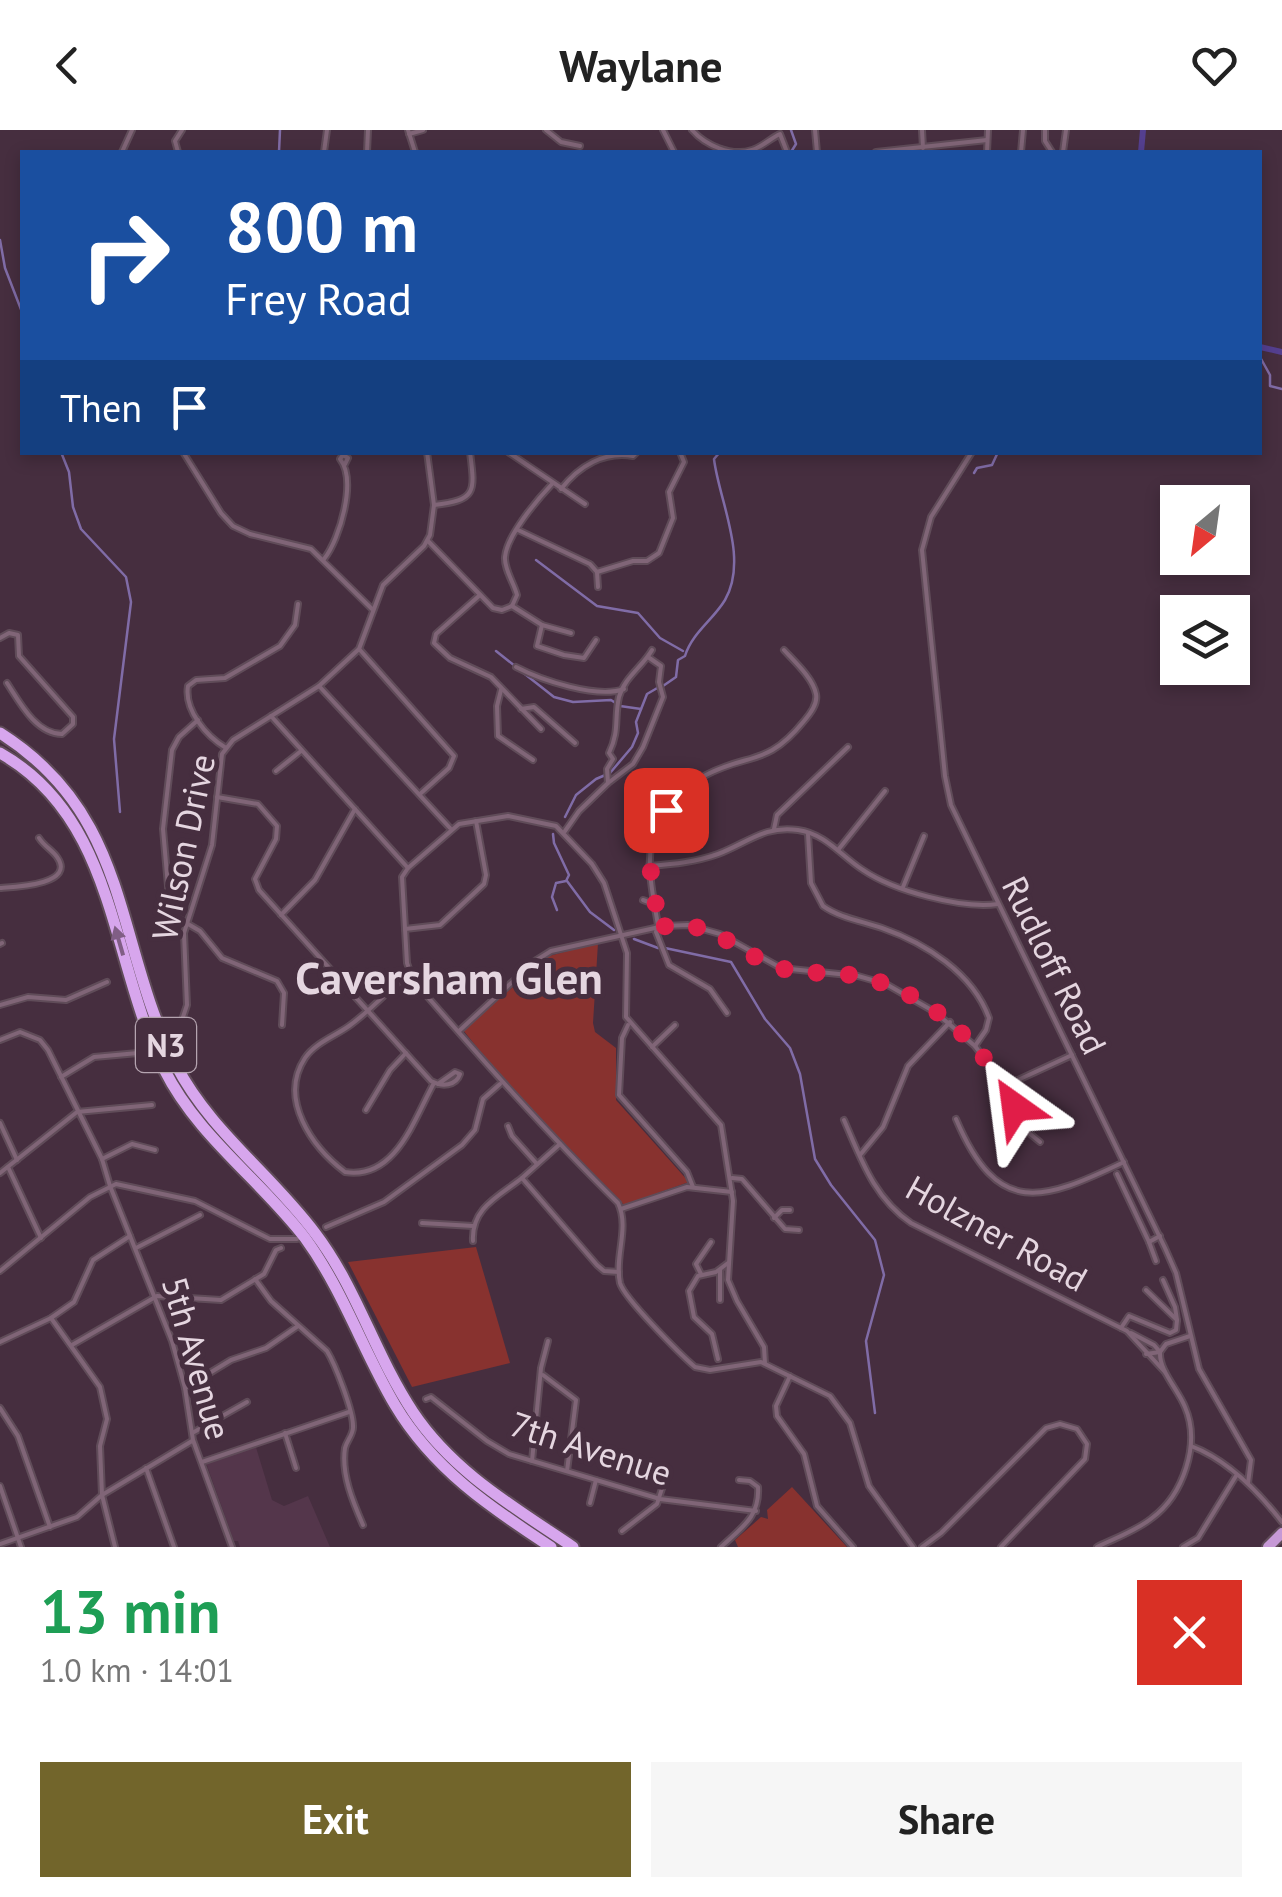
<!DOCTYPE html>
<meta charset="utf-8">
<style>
:root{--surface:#fff;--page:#f6f6f6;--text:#222;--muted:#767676;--accent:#72652b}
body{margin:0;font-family:"PT Sans",sans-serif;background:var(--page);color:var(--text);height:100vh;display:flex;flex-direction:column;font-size:38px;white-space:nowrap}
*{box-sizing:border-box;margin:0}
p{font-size:32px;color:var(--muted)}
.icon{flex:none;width:55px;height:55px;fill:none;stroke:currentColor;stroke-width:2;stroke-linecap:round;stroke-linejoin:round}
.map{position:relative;height:1417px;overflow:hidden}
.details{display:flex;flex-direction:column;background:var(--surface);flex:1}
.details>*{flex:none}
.banner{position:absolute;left:20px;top:20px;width:1242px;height:305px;border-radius:0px;box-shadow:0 5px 15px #0003;background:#1a4fa0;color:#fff;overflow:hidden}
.needle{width:65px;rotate:209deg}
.controls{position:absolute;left:1160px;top:355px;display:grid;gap:20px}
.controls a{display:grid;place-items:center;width:90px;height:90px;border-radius:0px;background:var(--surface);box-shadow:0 5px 15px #0003;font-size:50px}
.pin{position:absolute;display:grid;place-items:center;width:85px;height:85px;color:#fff;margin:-42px;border-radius:20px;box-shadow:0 5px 15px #0006}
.me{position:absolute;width:110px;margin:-55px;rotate:329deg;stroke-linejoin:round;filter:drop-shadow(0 0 8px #0008)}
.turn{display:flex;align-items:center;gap:35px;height:210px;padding:0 40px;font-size:45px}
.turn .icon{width:130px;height:130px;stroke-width:2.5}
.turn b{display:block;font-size:70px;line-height:85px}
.then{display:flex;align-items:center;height:95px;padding:0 40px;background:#0003;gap:20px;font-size:38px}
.round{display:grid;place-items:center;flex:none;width:105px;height:105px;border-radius:0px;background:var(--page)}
.summary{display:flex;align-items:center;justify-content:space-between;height:170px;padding:0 40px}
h1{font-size:60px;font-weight:700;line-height:75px;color:#1e9e55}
.action{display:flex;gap:20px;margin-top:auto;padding:20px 40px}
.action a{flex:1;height:115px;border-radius:0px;background:var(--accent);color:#fff;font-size:40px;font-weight:700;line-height:115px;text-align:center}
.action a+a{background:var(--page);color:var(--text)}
header{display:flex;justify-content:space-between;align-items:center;height:130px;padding:0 40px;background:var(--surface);font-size:45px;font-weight:700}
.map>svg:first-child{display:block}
.built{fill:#54364b}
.green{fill:#88322f}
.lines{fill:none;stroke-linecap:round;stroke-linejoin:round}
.stream{stroke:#806ca7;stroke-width:2.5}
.river{stroke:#543f8f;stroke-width:6}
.minor-casing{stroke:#604c59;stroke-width:8}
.trunk-casing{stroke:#604c59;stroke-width:14}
.motorway-casing{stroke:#604c59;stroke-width:15}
.minor{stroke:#806577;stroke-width:4}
.trunk{stroke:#c699d6;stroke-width:10}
.motorway{stroke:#d7a6ed;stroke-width:11}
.minor-bridge-casing{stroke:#604c59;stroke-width:8;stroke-linecap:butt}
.minor-bridge{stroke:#806577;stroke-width:4}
.oneway{fill:#805e85}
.route{stroke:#e11d48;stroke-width:18;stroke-dasharray:0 32.4}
.labels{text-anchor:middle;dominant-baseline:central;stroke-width:10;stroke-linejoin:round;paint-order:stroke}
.shield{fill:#462e3f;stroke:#b5a4b0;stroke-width:2.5}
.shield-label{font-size:32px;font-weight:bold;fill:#e5d6e0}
.street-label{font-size:35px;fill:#e5d6e0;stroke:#462e3f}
.district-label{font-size:45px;font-weight:bold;fill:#e5d6e0;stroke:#462e3f}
</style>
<header><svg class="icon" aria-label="back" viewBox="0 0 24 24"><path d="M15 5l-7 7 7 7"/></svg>Waylane<svg class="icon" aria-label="heart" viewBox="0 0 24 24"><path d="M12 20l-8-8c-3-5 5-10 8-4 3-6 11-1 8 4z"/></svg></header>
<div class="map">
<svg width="1282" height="1417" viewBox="0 0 1282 1417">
<rect width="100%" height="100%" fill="#462e3f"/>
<path class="built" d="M255,1314L272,1370L284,1376L308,1366L330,1417H240L238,1411H234L206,1333Z"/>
<g class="green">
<path d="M598,813L593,893L595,902L616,918V970L689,1052L624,1075L504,951L463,900L549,826Z"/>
<path d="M476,1117L510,1233L412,1257L348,1132Z"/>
<path d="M792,1357L847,1417H738L735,1410L761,1387L768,1389L767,1380Z"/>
</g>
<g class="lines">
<g class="stream">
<path d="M279,22L280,0"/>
<path d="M791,22L796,14L791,0"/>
<path d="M0,110L5,138L22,182"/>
<path d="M1260,227L1270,245V256L1282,259"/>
<path d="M61,322L69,342L73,377L81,399L126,447L131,472L114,609L120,682"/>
<path d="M974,343L977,338L992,335L998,322"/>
<path d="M536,430L597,476L638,483L660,508L683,521"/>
<path d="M496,521L515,536"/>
<path d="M521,541L554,567L573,572L611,570L620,576L641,579"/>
<path d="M663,556L676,547L678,530L685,526C692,503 713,490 725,470C749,428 719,371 714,329L720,322"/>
<path d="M565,687L576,665L596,649L610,643L632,617L638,603L636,592L647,564L659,557"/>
<path d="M553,704L554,713L569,745L566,751L556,753L552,767L557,780"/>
<path d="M567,751L590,782L614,800"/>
<path d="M634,809L658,818"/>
<path d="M665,818L731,832L765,889L790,918L800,944L815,1029L831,1055L875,1110L884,1145L866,1211L875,1283"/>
</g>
<g class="river">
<path d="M1141,22L1143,0"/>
<path d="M1260,217L1282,222"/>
</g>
<g class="minor-casing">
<g id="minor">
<path d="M408,0L415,22"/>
<path d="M546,0L561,12L580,16"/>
<path d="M663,0L674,22"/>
<path d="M692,0C705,15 731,27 752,20C762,17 771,8 780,4L787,22"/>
<path d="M815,0L817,22"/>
<path d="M922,0L923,18"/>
<path d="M1045,0V11L1052,22"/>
<path d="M409,4L423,0"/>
<path d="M122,22L132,0"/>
<path d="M178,22L175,11L182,0"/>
<path d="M324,22L327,0"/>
<path d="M367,22L368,0"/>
<path d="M876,22L987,10"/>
<path d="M987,22L988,0"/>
<path d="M1021,22L1023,0"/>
<path d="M1063,22L1066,0"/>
<path d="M183,322L221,383L233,396L250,404L311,419L373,480"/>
<path d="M508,322L585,374"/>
<path d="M972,322L931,387L922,420L945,646L951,675L1165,1118L1176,1143L1199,1239L1251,1330L1248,1353"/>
<path d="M561,359C579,336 604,321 633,326L637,322"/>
<path d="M434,375C477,370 475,362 470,322"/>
<path d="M518,400L590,434L597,442L598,457"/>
<path d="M428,411L493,478L502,480L512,476"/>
<path d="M324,429C340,409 357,350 340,329L343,325L348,328L345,334"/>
<path d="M597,442L633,431H647L659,423L673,388L669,362L684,332L680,322"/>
<path d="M480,465L436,504L434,513L450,528L491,547L541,599"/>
<path d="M512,476L517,465C514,453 504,439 505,427C507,405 537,370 552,354"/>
<path d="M512,476L542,495L571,503"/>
<path d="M542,495L537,516L564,525L584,528L596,510"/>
<path d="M0,508L9,503L18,505L19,526L73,587V594L62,604C36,604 20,573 7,553"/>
<path d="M360,520L454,626L449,638L420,664"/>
<path d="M516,537C541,550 597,569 624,559"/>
<path d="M319,556L450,698"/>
<path d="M501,560L497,576L498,606L533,630"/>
<path d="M521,579L534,577L575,613"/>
<path d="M271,586L408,738"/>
<path d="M198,590L179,607L172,620L163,699L170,779L176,787L200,801L222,828L277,851L284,863L282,895"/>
<path d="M226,618C206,606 184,580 188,556L196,550L225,548L280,516L295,495L298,474"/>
<path d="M276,641L301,621"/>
<path d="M608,653L633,634L643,617L663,567L659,552L661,536L648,527"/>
<path d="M217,667L258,674L277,696L276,709L255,749L259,760L431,951C442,957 456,956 460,944L455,942L438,954"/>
<path d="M774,699L777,685L848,617"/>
<path d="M565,701L579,681L608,653L607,639L613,629L609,623C620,600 614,589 619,567C624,548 643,536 652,520"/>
<path d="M808,704L811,753L823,776C840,788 862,791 882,798C925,813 973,843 989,888L986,900L975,916"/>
<path d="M838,720L885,661"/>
<path d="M649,736C672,734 696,732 718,724C747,713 765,695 798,700C826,704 841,726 863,740C894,761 961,779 998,774"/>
<path d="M903,757L924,706"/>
<path d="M0,758C13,757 77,755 57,727C52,720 44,716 39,708"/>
<path d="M643,770L654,774"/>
<path d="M281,785L315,750L355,679"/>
<path d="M405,799L440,795L484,754L486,745L476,691"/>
<path d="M0,814L2,813"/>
<path d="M408,843C389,860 370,881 349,896C335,906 315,913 305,928C278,969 312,1017 345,1042C396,1050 414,989 434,953"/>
<path d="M0,875L28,867L66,870L107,852"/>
<path d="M727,883L710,859L669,835L656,802L658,795C652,759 642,723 660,689C670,671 686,655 704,646C748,622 766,638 804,591C810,584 818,574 816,564C813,548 794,531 784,520"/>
<path d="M628,895L622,908L619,965L687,1042L693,1057"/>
<path d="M459,901L535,831L551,821L664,796L688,795L720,804L781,838L858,846L886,854L935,882L975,916L1005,956L1029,1003L1040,1012"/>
<path d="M172,906L181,893L187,875L184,803L212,715L222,624L233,610L319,556L359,519L383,455L424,416L430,405L434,375L427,322"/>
<path d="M0,910L20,902L40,910L48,920L102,1029L110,1056L172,1211L185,1258L193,1310L232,1417"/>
<path d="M652,917L675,895"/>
<path d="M61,947L94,927L138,923"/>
<path d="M1005,956L1072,925"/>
<path d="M366,980L390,940L406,923"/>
<path d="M956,989C998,1088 1042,1071 1124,1032"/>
<path d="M844,990C861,1029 874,1068 911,1093L1127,1201L1165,1242"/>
<path d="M0,993L17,1030"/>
<path d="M508,996L512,1006L537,1034"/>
<path d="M560,1014L522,1048L597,1135L604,1141L619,1142"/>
<path d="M860,1025L883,997L908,936L950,892"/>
<path d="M102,1029L132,1014L155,1020"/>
<path d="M8,1037L41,1108"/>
<path d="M0,1043L77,982L152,975"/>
<path d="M1117,1044L1149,1112L1160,1106"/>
<path d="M732,1048L742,1049L785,1099L799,1100"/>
<path d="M621,1079L687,1057L732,1062"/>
<path d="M774,1088L782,1080H790"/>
<path d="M422,1093L473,1096"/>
<path d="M326,1097L384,1072L462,1015L475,1000L483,969L500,954"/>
<path d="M473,1111C471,1078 499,1066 522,1048"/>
<path d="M1149,1112L1156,1131"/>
<path d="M136,1118L200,1085"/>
<path d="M720,1140V1170"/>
<path d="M0,1141L90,1067L116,1054L195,1071L270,1109H297"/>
<path d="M701,1144L696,1134L711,1112"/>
<path d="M255,1149L271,1171L327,1221C335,1234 353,1280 353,1296C354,1304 347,1310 345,1318C341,1344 353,1372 363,1395"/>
<path d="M1163,1150L1175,1177L1177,1190"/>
<path d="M51,1188L100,1257L107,1289L100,1316L102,1365L115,1417"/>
<path d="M1121,1198L1129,1186L1170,1203L1176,1200L1177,1190L1146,1160"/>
<path d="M1131,1203L1154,1215L1160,1222"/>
<path d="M0,1212L51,1188L74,1172L93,1130L130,1106"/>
<path d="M72,1215L157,1166L221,1170L264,1144L276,1120L281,1118"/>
<path d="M1146,1224L1160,1222L1166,1214L1190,1206"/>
<path d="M718,1229L712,1204L694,1187L689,1161L698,1146L716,1142L728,1133"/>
<path d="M765,1234L764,1217L737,1171L728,1150L733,1071L721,995L626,887L627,823L604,753L592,734L556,696L508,686L459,694L408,738L402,747L407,833L413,850C479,926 546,1002 618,1073C630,1098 614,1127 620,1153C624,1168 681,1225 695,1237L710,1240L761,1232L830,1266L850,1293L869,1356L913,1417"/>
<path d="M543,1245L576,1270L567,1341"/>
<path d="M790,1246L776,1276L777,1286L804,1324L817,1376L853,1417"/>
<path d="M185,1258L231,1230L266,1218L298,1196"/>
<path d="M426,1269L431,1267L487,1311L509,1324L660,1369L756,1381"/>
<path d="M0,1278L18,1306L50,1397"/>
<path d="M194,1302L247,1272"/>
<path d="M285,1303L296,1338"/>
<path d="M1191,1316C1228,1330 1258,1361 1282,1392"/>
<path d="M532,1331L541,1238L548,1211"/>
<path d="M202,1332L349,1282"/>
<path d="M146,1338L174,1417"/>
<path d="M0,1356L21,1417"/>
<path d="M590,1373L596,1350"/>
<path d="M622,1401L657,1374L666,1346L660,1337L632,1330"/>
<path d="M0,1414L77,1387L102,1365L192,1311"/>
<path d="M721,1417C741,1398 760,1387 758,1357L750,1351L739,1350"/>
<path d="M922,1417L941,1403L1046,1298L1060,1294L1077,1299L1087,1314L1085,1329L1001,1417"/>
<path d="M1097,1417C1115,1408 1136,1401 1152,1388C1183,1365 1201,1314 1185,1277C1178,1259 1159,1241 1160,1222"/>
<path d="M1183,1417L1198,1408L1236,1346"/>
</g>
</g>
<g class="trunk-casing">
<path id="trunk" d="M1268,1417L1282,1403"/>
</g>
<g class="motorway-casing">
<g id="motorway">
<path d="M0,603C133,687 113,812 176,935C210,1001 271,1044 315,1103C357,1158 375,1225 413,1282C453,1342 514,1377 573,1417"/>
<path d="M0,623C117,689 110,832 164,939C198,1007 260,1049 305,1108C343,1160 363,1221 395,1275C433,1339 491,1378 551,1417"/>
</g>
</g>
<use href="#minor" class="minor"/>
<use href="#trunk" class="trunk"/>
<use href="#motorway" class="motorway"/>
<g class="minor-bridge-casing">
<path id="minor-bridge" d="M138,923L158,917L172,906"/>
</g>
<use href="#minor-bridge" class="minor-bridge"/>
</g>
<defs><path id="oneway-solid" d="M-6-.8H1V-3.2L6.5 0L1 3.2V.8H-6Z" transform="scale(2.5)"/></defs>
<use class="oneway" href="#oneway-solid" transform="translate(119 811) rotate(-106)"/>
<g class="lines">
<path class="route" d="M666,680C636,730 658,749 657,798C707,784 735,822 777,837C804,846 834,840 861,847C930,862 985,916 1015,977"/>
</g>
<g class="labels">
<rect class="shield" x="136" y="888" width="60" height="54" rx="8"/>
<g class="shield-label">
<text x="166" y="915">N3</text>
</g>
<g class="street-label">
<text transform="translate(183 717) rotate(-78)">Wilson Drive</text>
<text transform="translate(1055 835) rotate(64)">Rudloff Road</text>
<text transform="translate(997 1103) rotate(29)">Holzner Road</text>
<text transform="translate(197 1228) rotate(74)">5th Avenue</text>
<text transform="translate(591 1318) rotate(18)">7th Avenue</text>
</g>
<g class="district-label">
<text x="449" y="847">Caversham Glen</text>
</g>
</g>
</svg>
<div class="controls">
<a><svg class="needle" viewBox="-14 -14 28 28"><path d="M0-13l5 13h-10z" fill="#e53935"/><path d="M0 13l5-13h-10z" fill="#767676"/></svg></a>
<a><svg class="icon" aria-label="layers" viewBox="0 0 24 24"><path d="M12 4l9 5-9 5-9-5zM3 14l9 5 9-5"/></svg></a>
</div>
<div class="pin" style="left:666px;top:680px;background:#d93025"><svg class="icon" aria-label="arrive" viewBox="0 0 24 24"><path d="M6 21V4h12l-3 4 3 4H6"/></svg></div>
<svg class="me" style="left:1015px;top:977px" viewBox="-20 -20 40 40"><path d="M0-17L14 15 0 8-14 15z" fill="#e11d48" stroke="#fff" stroke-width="4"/></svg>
<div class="banner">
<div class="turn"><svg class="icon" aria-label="right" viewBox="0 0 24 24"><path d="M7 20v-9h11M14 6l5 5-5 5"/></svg><div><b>800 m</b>Frey Road</div></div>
<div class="then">Then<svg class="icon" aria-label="arrive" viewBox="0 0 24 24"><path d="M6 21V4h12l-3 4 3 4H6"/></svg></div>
</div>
</div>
<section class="details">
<div class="summary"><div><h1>13 min</h1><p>1.0 km · 14:01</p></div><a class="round" style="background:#d93025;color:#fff"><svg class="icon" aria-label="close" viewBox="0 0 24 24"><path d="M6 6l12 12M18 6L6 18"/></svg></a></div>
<div class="action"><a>Exit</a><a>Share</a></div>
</section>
